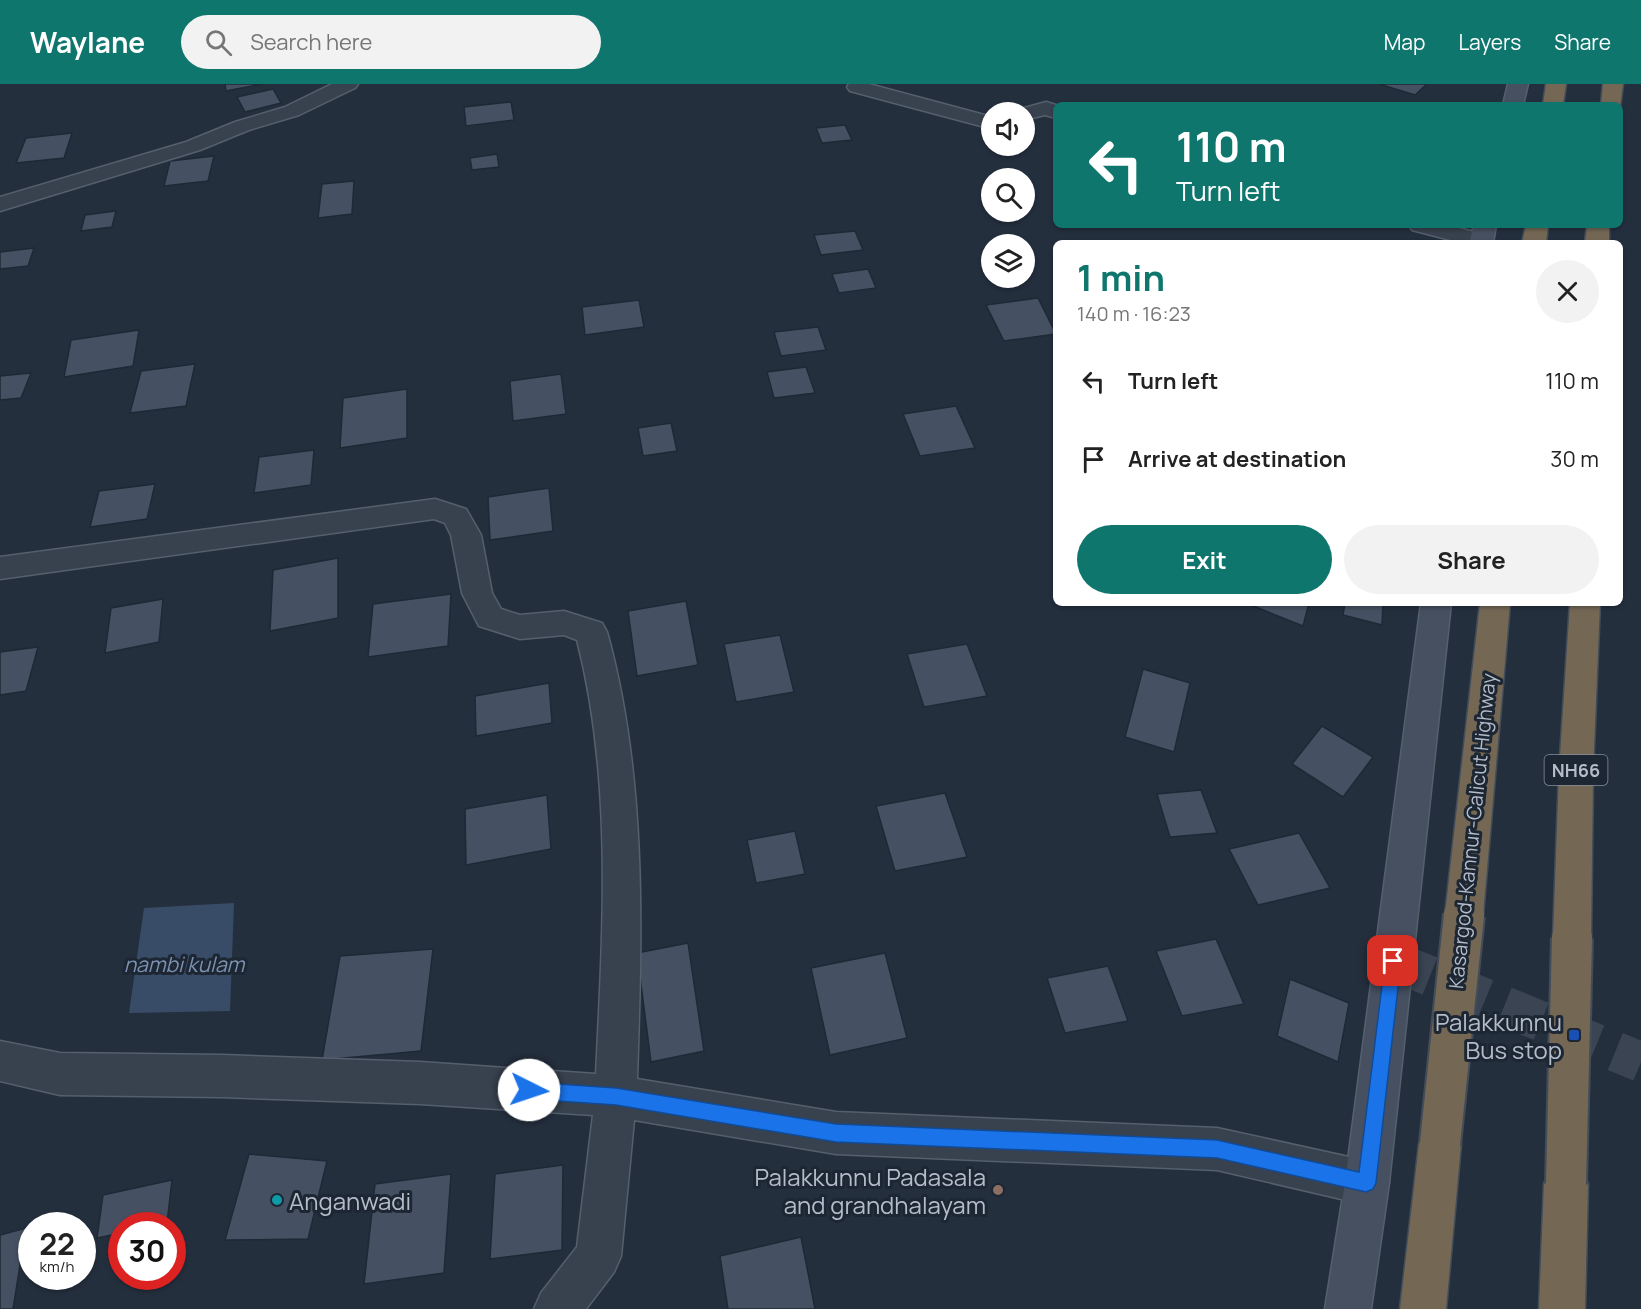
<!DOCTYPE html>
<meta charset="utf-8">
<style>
:root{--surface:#fff;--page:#f2f2f2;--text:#222;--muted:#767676;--accent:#0f766e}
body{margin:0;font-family:Manrope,sans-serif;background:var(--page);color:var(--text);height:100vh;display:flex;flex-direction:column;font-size:22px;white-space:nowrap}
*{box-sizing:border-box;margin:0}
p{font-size:20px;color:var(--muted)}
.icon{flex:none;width:33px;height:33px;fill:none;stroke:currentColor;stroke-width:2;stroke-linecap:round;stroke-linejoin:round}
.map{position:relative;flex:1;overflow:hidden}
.drawer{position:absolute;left:1053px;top:156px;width:570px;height:366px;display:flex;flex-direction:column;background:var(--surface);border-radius:9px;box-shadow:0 2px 4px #0004}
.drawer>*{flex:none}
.banner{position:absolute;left:1053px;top:18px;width:570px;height:126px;border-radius:9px;box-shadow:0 2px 4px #0004;background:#0f766e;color:#fff;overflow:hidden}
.controls{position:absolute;left:981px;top:18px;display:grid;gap:12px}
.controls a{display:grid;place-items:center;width:54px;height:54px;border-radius:50%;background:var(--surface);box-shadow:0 2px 4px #0004;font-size:30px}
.speed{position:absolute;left:18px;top:1128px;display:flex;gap:12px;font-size:30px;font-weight:700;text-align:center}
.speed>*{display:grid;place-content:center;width:78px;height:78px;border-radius:50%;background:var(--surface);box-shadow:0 2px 4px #0004;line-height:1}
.speed small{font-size:15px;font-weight:400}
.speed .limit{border:9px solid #d22;background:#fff;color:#111}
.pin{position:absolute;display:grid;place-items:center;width:51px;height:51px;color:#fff;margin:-26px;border-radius:12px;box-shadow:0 3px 9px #0006}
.me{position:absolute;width:66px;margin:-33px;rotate:94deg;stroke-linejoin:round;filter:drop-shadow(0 0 4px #0008)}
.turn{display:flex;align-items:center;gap:21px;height:126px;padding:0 24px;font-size:27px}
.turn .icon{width:78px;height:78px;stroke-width:2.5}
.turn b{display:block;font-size:42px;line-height:51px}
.round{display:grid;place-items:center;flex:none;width:63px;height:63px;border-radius:32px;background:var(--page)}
.overview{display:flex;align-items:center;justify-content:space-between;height:102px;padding:0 24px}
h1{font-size:36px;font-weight:700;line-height:45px;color:var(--accent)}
.cta{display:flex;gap:12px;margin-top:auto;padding:12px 24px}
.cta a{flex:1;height:69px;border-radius:36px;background:var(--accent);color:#fff;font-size:24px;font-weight:700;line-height:69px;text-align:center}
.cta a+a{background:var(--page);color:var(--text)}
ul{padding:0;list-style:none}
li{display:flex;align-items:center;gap:18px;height:78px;padding:0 24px}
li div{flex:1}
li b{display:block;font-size:22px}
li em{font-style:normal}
header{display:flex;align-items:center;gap:36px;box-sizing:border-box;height:84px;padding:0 30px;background:var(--accent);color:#fff}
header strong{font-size:28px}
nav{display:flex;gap:33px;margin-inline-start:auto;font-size:21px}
.search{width:420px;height:54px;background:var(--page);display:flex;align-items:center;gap:15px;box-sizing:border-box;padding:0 21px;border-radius:33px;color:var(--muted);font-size:22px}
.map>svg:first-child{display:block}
.water{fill:#394c67}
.building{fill:#455162;stroke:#1f2835;stroke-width:1.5}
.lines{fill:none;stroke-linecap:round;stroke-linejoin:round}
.secondary-tunnel{stroke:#3a4453;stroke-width:40;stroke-dasharray:40 20;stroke-linecap:butt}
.street-casing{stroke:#565f6c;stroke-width:3}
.secondary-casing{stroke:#565f6c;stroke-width:3}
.highway-casing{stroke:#434c59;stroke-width:3}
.street{fill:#38414e;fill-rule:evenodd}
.secondary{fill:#465061;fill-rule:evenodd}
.highway{fill:#746855;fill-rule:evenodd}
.highway-bridge-casing{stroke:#434c59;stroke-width:44;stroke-linecap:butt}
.highway-bridge{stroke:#746855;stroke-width:40}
.route{fill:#1a73e8;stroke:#114b97;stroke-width:1.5}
.transit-dot{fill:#1a4fb4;stroke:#1d2633;stroke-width:2}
.education-dot{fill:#8d6e63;stroke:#1d2633;stroke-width:2}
.culture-dot{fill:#0f9aa8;stroke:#1d2633;stroke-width:2}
.labels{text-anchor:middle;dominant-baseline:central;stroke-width:6;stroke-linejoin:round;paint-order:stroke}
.shield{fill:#1d2633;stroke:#878f9c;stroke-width:1.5}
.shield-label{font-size:18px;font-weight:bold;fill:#b4bcc9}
.street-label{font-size:20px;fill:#b4bcc9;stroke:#1d2633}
.water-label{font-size:21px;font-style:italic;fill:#7c92b1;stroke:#1d2633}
.near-poi-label{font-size:24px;fill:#b4bcc9;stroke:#1d2633;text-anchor:end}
</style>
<header>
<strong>Waylane</strong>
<div class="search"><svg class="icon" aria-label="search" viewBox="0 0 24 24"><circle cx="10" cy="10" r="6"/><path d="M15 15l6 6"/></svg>Search here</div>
<nav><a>Map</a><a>Layers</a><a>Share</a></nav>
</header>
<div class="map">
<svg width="1641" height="1225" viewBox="0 0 1641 1225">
<rect width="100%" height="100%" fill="#242f3e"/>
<path class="water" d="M234,819L230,927L129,929L144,824Z"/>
<g class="building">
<path d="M225,0H263L226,7Z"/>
<path d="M1379,0H1427L1415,11Z"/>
<path d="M273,5L281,19L245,28L237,13Z"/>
<path d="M511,18L514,36L466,42L464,23Z"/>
<path d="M845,41L852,56L822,59L816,44Z"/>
<path d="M72,49L64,74L16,79L26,54Z"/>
<path d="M497,70L499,83L472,86L470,74Z"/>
<path d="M214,72L208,97L164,102L170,77Z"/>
<path d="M354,97L352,130L318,134L322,100Z"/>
<path d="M116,127L112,143L81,147L85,131Z"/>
<path d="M855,147L863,166L821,171L814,151Z"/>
<path d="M34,164L28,182L0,185V168Z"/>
<path d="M868,185L876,204L839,209L832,190Z"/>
<path d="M1038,214L1056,250L1004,257L986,221Z"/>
<path d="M639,216L644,243L585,251L582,223Z"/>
<path d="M818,243L826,266L781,272L774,248Z"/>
<path d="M139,246L133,282L64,293L71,256Z"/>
<path d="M195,280L186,322L130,329L141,287Z"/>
<path d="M806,283L815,309L774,314L767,288Z"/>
<path d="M31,289L21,314L0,316V292Z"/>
<path d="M561,290L566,330L513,337L510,297Z"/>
<path d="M407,305V354L340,364L343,314Z"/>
<path d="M956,322L975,364L920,372L903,330Z"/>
<path d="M671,339L677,367L643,372L638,344Z"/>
<path d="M314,366L311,401L254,409L259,373Z"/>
<path d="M155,400L147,435L90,443L99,407Z"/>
<path d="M549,404L553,447L490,456L488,413Z"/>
<path d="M338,474V534L270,547L273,486Z"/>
<path d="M451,510L448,562L368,573L373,520Z"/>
<path d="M163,515L159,558L105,569L111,524Z"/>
<path d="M686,517L698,581L637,592L628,527Z"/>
<path d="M1246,519H1309L1303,542Z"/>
<path d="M1345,519H1383L1382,541L1343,531Z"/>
<path d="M780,551L794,608L736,618L724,560Z"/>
<path d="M967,560L987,612L924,623L907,570Z"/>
<path d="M38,563L26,607L0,611V568Z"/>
<path d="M1143,585L1190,599L1174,668L1125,653Z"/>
<path d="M549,599L552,639L476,652L475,612Z"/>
<path d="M1322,642L1373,673L1343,713L1292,680Z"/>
<path d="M1201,706L1217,749L1170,753L1157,710Z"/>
<path d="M945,709L967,773L895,787L876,722Z"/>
<path d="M547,711L551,765L466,781L465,725Z"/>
<path d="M795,747L805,790L756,799L747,756Z"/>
<path d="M1299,749L1330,804L1258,821L1229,765Z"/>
<path d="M1216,855L1244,920L1182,932L1156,867Z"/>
<path d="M688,859L704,967L651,978L637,869Z"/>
<path d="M433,865L421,967L322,976L340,872Z"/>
<path d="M885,869L907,954L830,971L811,884Z"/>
<path d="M1108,882L1128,937L1065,949L1047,894Z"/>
<path d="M1290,895L1349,919L1338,978L1277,952Z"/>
<path d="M249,1070L327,1077L308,1155L225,1156Z"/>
<path d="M563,1081L562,1166L490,1175L495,1090Z"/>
<path d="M451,1090L444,1189L364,1200L375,1100Z"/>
<path d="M172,1096L167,1139L155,1142H122V1149L97,1154L103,1111Z"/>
<path d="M26,1144L13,1225H0V1151Z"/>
<path d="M801,1153L815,1225H728L720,1172Z"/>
</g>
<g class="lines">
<path class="secondary-tunnel" d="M1393,877L1641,978"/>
<g class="street-casing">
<g id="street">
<path d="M332,0H358L355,4L299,31L249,46L200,66L0,127V113L186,58L235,38L285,23Z"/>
<path d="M849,0H869L992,33V45L850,7L847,3Z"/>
<path d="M1046,18L1056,21V34L1045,31L1024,36V28H1015L1017,26Z"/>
<path d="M1409,141H1447L1489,152L1493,157L1491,159H1462L1412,146Z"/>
<path d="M435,415L466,425L481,451L492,509L501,525L520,531L564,527L602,539L607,548C647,692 642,846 637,995L836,1028L1217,1044L1367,1077L1382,1084L1389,1099L1382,1114L1367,1121L1217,1086L836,1070L634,1036L621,1172L614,1188L586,1225H534L541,1209L577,1163L593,1031L420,1020L222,1013L60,1011L0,997V957L60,969L222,971L420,978L596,990C603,846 613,696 577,556L564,551L520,555L479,542L462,509L451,451L445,439L434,435L0,495V473Z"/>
</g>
</g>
<g class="secondary-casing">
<g id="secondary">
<path d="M1508,0H1528L1523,21H1503Z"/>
<path d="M1474,141H1496L1493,159H1469Z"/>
<path d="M1421,519H1451L1389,1099L1371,1225H1325L1345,1099Z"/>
</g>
</g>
<g class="highway-casing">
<g id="highway">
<path d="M1546,0H1566L1563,21H1543Z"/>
<path d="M1603,0H1623L1620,23L1601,21Z"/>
<path d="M1526,141H1548L1546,159H1522Z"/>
<path d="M1587,141H1609V159H1585Z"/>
<path d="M1480,519H1510L1483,831L1477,843L1464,848L1451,843L1445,831Z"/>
<path d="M1570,519H1600L1593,688L1591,854L1586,867L1572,872L1558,867L1553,854L1559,688Z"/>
<path d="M1440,1039L1455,1045L1461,1060L1446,1225H1400L1419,1060L1425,1045Z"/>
<path d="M1566,1078L1581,1085L1588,1100L1585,1225H1539L1544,1100L1551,1085Z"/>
</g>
</g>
<use href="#street" class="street"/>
<use href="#secondary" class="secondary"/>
<use href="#highway" class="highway"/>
<g class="highway-bridge-casing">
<g id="highway-bridge">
<path d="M1440,1060L1464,831"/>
<path d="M1566,1100L1572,854"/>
</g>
</g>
<use href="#highway-bridge" class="highway-bridge"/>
</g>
<path class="route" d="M1393,869L1399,872L1401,877L1376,1099L1373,1105L1366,1108L1217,1074L836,1058L616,1021L529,1015L523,1013L520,1006L523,1000L529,998L616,1004L836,1040L1217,1056L1359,1088L1385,877L1387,872Z"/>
<rect class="transit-dot" x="1568" y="945" width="12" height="12" rx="3"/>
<circle class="education-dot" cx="998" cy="1106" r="6"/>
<circle class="culture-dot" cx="277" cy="1116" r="6"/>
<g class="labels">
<rect class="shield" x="1544.5" y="671" width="63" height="30" rx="4.5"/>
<g class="shield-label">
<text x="1576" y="686">NH66</text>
</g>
<g class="street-label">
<text transform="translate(1472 747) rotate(-84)">Kasargod-Kannur-Calicut Highway</text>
</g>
<g class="water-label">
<text x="184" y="880">nambi kulam</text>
</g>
<g class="near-poi-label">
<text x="1562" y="937">Palakkunnu<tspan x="1562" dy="28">Bus stop</tspan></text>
<text x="986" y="1092">Palakkunnu Padasala<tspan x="986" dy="28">and grandhalayam</tspan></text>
<text x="289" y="1116" text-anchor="start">Anganwadi</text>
</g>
</g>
</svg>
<div class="controls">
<a><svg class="icon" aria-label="sound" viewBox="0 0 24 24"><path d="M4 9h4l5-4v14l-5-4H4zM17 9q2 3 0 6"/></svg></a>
<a><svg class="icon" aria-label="search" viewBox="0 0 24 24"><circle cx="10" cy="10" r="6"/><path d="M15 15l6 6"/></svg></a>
<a><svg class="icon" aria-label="layers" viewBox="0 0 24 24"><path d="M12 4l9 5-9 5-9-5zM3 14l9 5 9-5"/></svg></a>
</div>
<div class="speed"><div>22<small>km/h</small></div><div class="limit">30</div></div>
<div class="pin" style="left:1393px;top:877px;background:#d93025"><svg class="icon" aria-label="arrive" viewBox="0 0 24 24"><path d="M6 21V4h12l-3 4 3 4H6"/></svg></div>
<svg class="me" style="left:529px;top:1006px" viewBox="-20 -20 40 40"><circle r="19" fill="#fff"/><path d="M0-13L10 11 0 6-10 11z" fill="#1a73e8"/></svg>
<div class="banner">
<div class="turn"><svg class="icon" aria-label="left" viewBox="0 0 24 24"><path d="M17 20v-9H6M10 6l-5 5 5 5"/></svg><div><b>110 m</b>Turn left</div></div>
</div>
<section class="drawer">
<div class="overview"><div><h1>1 min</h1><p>140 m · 16:23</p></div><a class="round"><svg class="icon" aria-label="close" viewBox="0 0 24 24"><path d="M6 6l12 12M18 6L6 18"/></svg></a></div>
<ul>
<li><svg class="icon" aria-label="left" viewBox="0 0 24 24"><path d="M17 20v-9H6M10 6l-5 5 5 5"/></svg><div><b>Turn left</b></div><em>110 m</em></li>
<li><svg class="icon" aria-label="arrive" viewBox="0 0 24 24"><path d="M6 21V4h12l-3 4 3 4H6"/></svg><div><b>Arrive at destination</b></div><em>30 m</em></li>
</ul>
<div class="cta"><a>Exit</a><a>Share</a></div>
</section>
</div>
